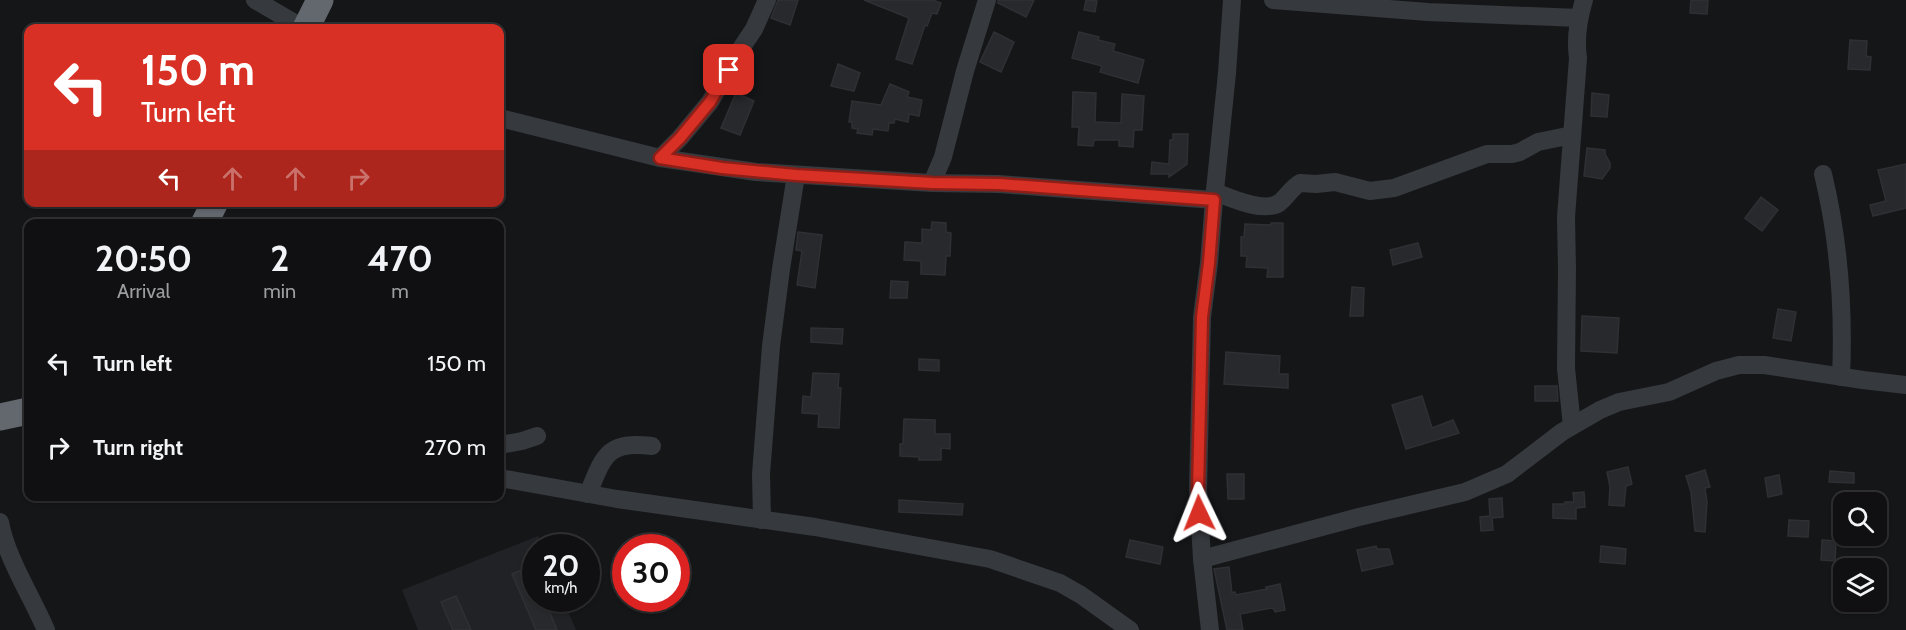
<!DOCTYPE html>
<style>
:root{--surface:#101012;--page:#1e1e20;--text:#f1f3f6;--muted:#9c9d9f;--line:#303032}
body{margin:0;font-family:Cabin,sans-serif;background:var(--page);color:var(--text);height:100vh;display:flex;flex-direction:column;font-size:22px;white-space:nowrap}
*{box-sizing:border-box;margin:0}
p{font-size:20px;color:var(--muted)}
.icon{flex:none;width:33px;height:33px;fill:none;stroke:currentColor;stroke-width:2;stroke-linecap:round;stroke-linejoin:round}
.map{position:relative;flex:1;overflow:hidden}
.drawer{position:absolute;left:24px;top:219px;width:480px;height:282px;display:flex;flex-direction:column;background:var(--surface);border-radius:12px;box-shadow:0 2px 4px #0004,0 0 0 2px var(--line)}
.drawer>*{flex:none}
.top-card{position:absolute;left:24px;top:24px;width:480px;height:183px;border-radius:12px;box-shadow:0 2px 4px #0004,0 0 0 2px var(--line);background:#d93025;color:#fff;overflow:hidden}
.buttons{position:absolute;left:1833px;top:492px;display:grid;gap:12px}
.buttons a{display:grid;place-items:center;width:54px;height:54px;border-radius:12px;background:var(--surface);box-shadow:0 2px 4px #0004,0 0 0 2px var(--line);font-size:30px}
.speed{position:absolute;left:522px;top:534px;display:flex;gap:12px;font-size:30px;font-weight:700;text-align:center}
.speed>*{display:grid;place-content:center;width:78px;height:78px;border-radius:50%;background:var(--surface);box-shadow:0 2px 4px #0004,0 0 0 2px var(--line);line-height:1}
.speed small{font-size:15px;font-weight:400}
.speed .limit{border:9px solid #d22;background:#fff;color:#111}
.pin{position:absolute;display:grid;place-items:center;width:51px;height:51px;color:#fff;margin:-26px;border-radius:12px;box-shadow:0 3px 9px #0006}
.me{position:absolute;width:66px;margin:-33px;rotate:358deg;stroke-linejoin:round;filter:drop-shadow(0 0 4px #0008)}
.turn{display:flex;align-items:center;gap:21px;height:126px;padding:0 18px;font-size:27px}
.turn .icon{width:78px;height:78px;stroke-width:2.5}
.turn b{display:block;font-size:42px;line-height:51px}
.lanes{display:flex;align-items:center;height:57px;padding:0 18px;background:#0003;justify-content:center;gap:30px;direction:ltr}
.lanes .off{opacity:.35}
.eta{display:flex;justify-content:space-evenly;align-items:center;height:102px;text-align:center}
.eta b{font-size:36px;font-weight:700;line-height:42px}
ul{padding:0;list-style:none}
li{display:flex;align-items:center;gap:18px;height:84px;padding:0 18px}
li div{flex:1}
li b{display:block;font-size:22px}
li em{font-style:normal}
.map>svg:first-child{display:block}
.built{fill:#212225}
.building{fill:#28292c;stroke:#2f3034;stroke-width:1.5}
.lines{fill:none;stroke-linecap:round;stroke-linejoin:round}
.minor{stroke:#36393d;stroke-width:18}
.highway{stroke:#62686e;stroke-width:27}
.route-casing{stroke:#8d1f18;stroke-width:15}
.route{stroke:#d93025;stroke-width:10}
</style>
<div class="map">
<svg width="1906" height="630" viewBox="0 0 1906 630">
<rect width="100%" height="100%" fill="#151618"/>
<path class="built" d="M538,536L543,547L536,548V598L563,599L576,630H418L402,590Z"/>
<g class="building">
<path d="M778,0H798L790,25L771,18Z"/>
<path d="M864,0H932L941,3L937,14L932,13L927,26L925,25L912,64L896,59L909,18Z"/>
<path d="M998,0H1034L1026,17L998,3Z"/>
<path d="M1086,0L1097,1L1095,12L1084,10Z"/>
<path d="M1691,0H1708L1707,14L1690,13Z"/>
<path d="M994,32L1014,42L1001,72L980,62Z"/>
<path d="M1079,32L1099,37L1098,40L1115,44L1113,51L1144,60L1138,83L1100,72L1102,66L1072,58Z"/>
<path d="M1850,40L1867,41L1866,56L1871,57L1870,70L1848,69Z"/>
<path d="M838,64L860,73L854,91L831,86Z"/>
<path d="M890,84L909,92L907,97L922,100L919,116L909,114L908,122L895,119L894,123H889L888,131L873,129L872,135L857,133L858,129L852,128V122H849L852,101L881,105Z"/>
<path d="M1073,92L1096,93L1095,122L1121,123L1122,94L1144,96L1142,130H1134L1133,147L1119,146V140H1094L1093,146L1078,145L1079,127H1072Z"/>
<path d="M736,93L754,101L740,135L721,128Z"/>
<path d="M1592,93L1609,95L1607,117L1591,116Z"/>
<path d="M1173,134H1188L1187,164L1169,177V174H1151L1152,162L1169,164L1170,140H1173Z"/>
<path d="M1587,148L1605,150V154L1610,163V168L1602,179L1584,176Z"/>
<path d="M1906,164V208L1873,216L1870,205L1886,201L1878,170Z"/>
<path d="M1761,197L1778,210L1762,231L1745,218Z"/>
<path d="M932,222L946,223V232L951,233L950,256H946L945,275L921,274V261L904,260L905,242L922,243V229L931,230Z"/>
<path d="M1271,223H1283V277H1267L1268,268L1246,267L1247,256H1241V237H1244L1245,224L1271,225Z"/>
<path d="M798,232L822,235L815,288L797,285L802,251L796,250Z"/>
<path d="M1418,243L1422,257L1393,265L1390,250Z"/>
<path d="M891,281L908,282L907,298H890Z"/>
<path d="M1352,287L1364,288L1363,316H1350Z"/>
<path d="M1778,309L1796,312L1791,341L1773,338Z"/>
<path d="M1582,316L1619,318L1617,353L1581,351Z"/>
<path d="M811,328L843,329L842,344L811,342Z"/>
<path d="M1226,352L1280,356L1279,374H1288V388L1224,384Z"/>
<path d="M919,359L939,360V371L919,370Z"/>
<path d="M813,373L839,374L838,388H841L839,428L818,427L819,414L802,413L803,396L811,397Z"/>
<path d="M1535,386H1557L1558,401H1535Z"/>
<path d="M1422,396L1432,428L1453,420L1459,433L1406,449L1392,405Z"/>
<path d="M904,419L935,420V434H950V449L941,448V460H919V457L900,456V444H903Z"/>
<path d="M1628,467L1632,484L1626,486L1624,506L1609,505L1610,487L1607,472Z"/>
<path d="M1705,470L1710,487L1705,488L1707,502L1705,532L1695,531L1691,492L1686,476Z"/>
<path d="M1830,471L1854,473V483L1829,482Z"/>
<path d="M1227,474H1244V499H1228Z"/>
<path d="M1779,475L1782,494L1768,497L1765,478Z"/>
<path d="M1584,492L1585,507L1576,508V519L1553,518V504H1565V502H1574L1573,493Z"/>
<path d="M1502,498L1503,517L1492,518L1493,530L1481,531L1480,517L1490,516L1489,499Z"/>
<path d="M899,500L963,504L962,515L899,512Z"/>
<path d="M1789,520L1809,521L1808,537L1788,536Z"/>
<path d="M1130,540L1163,547L1160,564L1126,557Z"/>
<path d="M1822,540L1836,541L1835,561L1821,560Z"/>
<path d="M1376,546L1377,549H1389L1393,564L1362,571L1357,550Z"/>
<path d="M1601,546L1626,549L1625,564L1600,562Z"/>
<path d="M530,567L536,579V598H544L557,630H536L512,574Z"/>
<path d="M1229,567L1232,593L1235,592L1236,595L1267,589L1266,587L1280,584L1285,610L1275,612L1274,609L1271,608L1240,614L1243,630H1227L1214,569Z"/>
<path d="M456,596L471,630H453L441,602Z"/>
</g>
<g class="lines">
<g class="minor">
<path d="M255,0L303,28"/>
<path d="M1273,0L1428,12L1579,18"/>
<path d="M500,118L660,158L756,172L932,183L999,184L1214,200"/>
<path d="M660,158L680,138L710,102L738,53L754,29L767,0"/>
<path d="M1823,174C1839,240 1844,309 1841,377"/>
<path d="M932,183L943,157L965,71L987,0"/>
<path d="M1215,192C1231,198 1263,213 1279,203C1287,197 1291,188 1300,183L1316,184L1335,182L1370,191L1394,188L1487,154H1512L1520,152L1538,142L1572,135"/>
<path d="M1572,426L1566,368L1567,269L1566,217L1578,58C1575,38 1578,20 1584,0"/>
<path d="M500,445L522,441L537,436"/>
<path d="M500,478L617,499L815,527L990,559L1060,583L1081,595L1130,630"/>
<path d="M588,494C604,455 607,441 652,446"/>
<path d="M762,520L761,474L771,346L781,269L796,175"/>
<path d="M0,522C6,557 32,597 46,630"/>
<path d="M1202,559L1359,517L1465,492L1507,474L1562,432L1600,410L1619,402L1669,392L1716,371L1739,365H1764L1863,380L1906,385"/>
<path d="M1210,630L1202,559L1198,490L1202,317L1209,263L1214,200L1227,73L1232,0"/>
</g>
<g class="highway">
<path d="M306,28L320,0"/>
<path d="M204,224L215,202"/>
<path d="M0,417L28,411"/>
</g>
</g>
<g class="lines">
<g class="route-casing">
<path id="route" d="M729,70L710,102L680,138L660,158L722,168L796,175L932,183L999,184L1214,200L1209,263L1202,317L1198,490L1199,513"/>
</g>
<use href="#route" class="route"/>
</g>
</svg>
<div class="buttons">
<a><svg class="icon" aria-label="search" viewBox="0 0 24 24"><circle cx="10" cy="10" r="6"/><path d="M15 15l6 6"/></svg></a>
<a><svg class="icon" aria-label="layers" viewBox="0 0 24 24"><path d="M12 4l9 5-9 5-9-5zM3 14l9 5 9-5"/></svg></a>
</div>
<div class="speed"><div>20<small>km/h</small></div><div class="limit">30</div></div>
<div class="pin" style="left:729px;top:70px;background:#d93025"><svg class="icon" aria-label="arrive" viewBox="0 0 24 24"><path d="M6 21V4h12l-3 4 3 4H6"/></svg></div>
<svg class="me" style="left:1199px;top:513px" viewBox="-20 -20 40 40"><path d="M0-17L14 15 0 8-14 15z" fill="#d93025" stroke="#fff" stroke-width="4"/></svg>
<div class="top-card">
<div class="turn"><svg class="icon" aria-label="left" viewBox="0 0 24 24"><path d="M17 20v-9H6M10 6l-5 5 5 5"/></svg><div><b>150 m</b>Turn left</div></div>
<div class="lanes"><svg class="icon" aria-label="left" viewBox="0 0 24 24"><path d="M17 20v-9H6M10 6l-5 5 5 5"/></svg><svg class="icon off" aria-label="ahead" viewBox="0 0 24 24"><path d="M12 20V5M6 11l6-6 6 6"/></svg><svg class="icon off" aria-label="ahead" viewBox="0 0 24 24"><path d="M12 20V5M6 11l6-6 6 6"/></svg><svg class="icon off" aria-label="right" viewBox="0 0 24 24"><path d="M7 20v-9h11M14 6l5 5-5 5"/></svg></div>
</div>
<section class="drawer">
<div class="eta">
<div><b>20:50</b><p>Arrival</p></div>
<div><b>2</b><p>min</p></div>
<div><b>470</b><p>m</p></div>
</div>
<ul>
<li><svg class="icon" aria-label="left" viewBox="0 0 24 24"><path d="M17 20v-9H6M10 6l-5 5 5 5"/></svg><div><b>Turn left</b></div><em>150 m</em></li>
<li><svg class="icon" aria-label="right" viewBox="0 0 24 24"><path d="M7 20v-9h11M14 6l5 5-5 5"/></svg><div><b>Turn right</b></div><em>270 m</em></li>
</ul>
</section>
</div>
